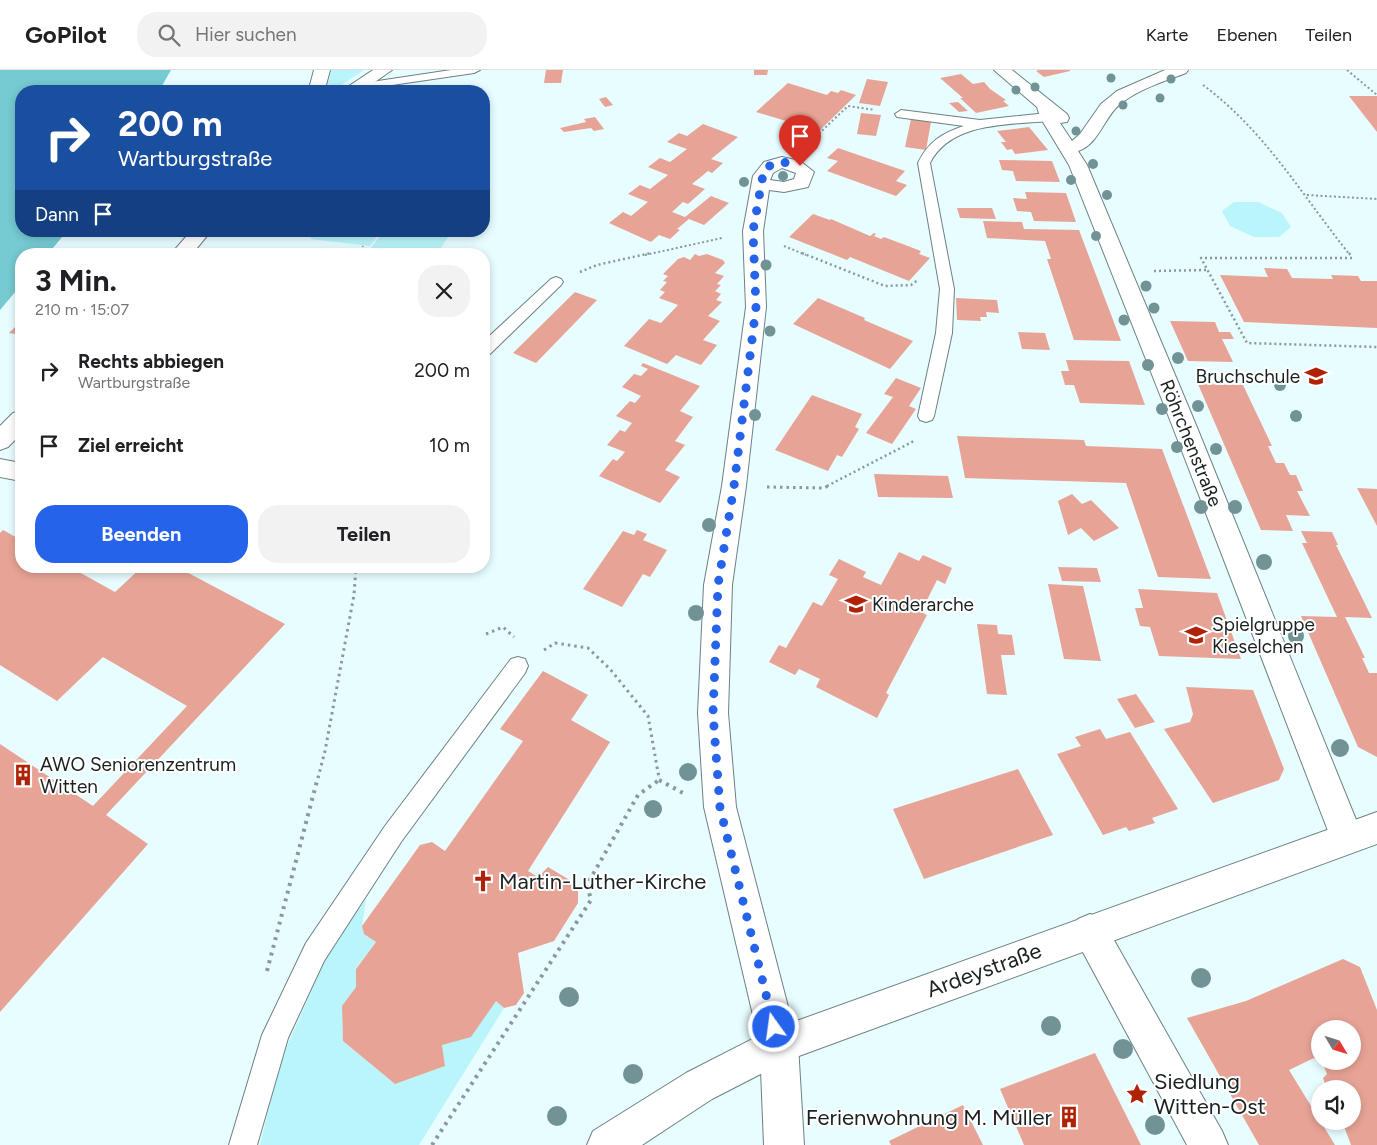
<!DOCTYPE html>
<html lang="de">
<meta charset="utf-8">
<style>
:root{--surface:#fff;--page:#f2f2f2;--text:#202124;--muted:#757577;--line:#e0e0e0;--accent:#2563eb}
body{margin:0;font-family:Figtree,sans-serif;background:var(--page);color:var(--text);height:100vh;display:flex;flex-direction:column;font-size:19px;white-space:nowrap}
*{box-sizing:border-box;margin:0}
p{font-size:16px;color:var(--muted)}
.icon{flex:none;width:28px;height:28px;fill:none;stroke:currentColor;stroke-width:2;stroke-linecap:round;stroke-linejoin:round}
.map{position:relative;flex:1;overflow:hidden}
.drawer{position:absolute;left:15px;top:178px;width:475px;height:325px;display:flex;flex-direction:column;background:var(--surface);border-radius:20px;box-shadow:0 2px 8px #0003}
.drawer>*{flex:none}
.hud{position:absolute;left:15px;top:15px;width:475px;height:152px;border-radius:20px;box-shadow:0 2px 8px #0003;background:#1a4fa0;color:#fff;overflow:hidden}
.needle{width:32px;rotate:128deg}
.controls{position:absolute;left:1311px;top:950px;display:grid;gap:10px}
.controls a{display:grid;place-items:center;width:50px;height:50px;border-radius:50%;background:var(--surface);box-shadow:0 2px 8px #0003;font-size:25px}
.pin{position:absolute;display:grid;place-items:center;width:42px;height:42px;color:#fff;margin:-51px -21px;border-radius:50% 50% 50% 0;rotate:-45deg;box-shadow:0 0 5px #0007}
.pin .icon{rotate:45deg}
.me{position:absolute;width:55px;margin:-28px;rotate:346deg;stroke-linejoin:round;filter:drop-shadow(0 0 4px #0008)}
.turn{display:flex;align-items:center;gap:18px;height:105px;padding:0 20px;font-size:22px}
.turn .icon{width:65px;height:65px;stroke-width:2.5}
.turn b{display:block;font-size:35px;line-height:42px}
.then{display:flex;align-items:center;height:48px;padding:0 20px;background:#0003;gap:10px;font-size:19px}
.round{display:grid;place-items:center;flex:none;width:52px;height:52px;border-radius:20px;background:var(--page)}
.summary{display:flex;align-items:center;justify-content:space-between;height:85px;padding:0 20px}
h1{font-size:30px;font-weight:700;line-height:38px}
.cta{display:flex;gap:10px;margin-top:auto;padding:10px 20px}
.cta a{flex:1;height:58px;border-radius:20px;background:var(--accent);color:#fff;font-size:20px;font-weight:700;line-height:58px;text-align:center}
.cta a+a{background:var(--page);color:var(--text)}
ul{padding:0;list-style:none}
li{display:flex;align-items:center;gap:15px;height:75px;padding:0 20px}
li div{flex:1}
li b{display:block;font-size:19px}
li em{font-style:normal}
header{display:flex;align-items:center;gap:30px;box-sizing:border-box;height:70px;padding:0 25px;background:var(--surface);border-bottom:1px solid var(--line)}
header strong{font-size:24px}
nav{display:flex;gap:28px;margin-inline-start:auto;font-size:18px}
.search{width:350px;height:45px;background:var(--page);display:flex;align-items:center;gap:12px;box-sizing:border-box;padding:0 18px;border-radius:20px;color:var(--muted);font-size:19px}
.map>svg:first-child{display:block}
.green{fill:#b9f5fa}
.forest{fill:#76cad2}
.building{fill:#e7a496;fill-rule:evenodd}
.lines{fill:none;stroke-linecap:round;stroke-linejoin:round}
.service-casing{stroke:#6d8183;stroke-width:2}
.minor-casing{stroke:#6d8183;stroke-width:2}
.secondary-casing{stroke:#6d8183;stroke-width:2}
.path-far3{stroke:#8a999a;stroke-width:2;stroke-dasharray:2 2.5;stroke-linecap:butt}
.path-far2{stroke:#8a999a;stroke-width:2.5;stroke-dasharray:2 3;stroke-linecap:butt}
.path-far1{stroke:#8a999a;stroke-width:3;stroke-dasharray:2.5 4;stroke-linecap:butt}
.path{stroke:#8a999a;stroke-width:4;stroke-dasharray:3 5;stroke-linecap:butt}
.service{fill:#fff;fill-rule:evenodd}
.minor{fill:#fff;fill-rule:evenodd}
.secondary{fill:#fff;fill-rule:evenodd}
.tree{fill:#729395}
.route{stroke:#2563eb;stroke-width:9;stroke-dasharray:0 16.2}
.labels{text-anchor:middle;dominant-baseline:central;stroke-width:4;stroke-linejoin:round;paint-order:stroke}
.poi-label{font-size:19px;fill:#192121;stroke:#fff;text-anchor:start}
.street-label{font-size:19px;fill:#192121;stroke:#fff}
.near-poi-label{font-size:22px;fill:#192121;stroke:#fff;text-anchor:start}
.near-street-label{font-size:22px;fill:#192121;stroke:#fff}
</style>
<header>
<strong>GoPilot</strong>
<div class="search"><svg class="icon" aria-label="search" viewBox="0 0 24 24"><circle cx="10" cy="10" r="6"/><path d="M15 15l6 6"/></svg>Hier suchen</div>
<nav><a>Karte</a><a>Ebenen</a><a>Teilen</a></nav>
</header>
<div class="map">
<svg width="1377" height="1075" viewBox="0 0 1377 1075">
<rect width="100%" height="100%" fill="#e7fdff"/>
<g class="green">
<path d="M331,0H364L332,21H326Z"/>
<path d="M1234,132H1258L1282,143L1291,157L1279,167H1254L1230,156L1222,141Z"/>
<path d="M316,161H381L370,176L310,169Z"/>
<path d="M384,161H452L437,184H400L370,179Z"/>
<path d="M366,830L362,856L364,864L376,872L356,898V917L342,936L343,971L395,1014L445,996L442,975L496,931L504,938L419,1075H260L280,992L334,870Z"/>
</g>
<path class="forest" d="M0,0H171L159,21H21V161H67L48,184H21V215L0,240Z"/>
<g class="building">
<path d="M546,0H563L561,13H544Z"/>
<path d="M754,0H768L767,5H754Z"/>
<path d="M1039,0H1070V1L1044,7L1036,1Z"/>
<path d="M961,4L973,14L984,12L990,19L1006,30L1003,31L1009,36L976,43L960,28H963L940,8Z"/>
<path d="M867,9L888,12L880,36L859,33Z"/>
<path d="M788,13L827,25L831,21L838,23L841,20L856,25L811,69L796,64L799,61L792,59L796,54L756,42Z"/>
<path d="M1349,26H1377V62Z"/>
<path d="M606,27L613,35L605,37L599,29Z"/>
<path d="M958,32L968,41L959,42L949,33Z"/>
<path d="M861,43L881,45L876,66L857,64Z"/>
<path d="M595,47L604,59L594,61L591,58L564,62L560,58L586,52L584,49Z"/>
<path d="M911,49L931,52L926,80L905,77Z"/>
<path d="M703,54L738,67L711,89L723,93L712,103L708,101L692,114L705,119L688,134L683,132L672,142L685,147L711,126L729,133L704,155L689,149L677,159L680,160L670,169L659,165L651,172L609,153L623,142L631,146L648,132L628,124L640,115L650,119L668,105L648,97L660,88L670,92L687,79L667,72L679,63L687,66Z"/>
<path d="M1029,57L1048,80L1015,84L1012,79L1007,80L1001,72H1006L997,61Z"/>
<path d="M838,78L905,101L896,111L907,115L896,126L827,101L838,91L827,88Z"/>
<path d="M999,90L1052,91L1060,112L1016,111L1013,101L1002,100Z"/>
<path d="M1025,122L1066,123L1076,152L1034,151L1031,142L1017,141L1013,128L1027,129Z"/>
<path d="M957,138H992L996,149L960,148Z"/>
<path d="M813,144L830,150L831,149L870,166L874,163L876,164L874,166L881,169L884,167L921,181L919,184L930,188L909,211L850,187L847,190L789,167Z"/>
<path d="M983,151L1022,152L1024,159L1079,160L1121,271L1074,270L1047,189H1051L1045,171L987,168Z"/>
<path d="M695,184L699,186L707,184L723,190L725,193L715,203L724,206L717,214L721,215L715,221L721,224L716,230L722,232L708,246L720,251L703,270L717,275L701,295L676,285L667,294L624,276L649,249L661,253L678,235L659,228L665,222L660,220L667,212L663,211L668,206L663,204L678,189L684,187L690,190Z"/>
<path d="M1264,198L1287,199L1292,208L1333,209L1331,205L1358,206L1361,211H1377V258L1244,252L1220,205L1268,207Z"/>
<path d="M575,222L597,230L536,293L513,283Z"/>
<path d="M818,228L865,248L864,250L913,271L890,299L793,254Z"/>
<path d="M956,228L997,230L999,243L986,242L987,247H980L981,251L957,250Z"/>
<path d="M21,251V265L9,263Z"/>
<path d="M1170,251L1215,252L1219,262H1230L1234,269H1222L1233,292L1188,291Z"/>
<path d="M1018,262L1045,263L1050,280L1022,279Z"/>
<path d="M1066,290L1129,291L1145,335L1080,333L1074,315H1065L1061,301H1069Z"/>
<path d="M643,293L700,316L680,341L693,347L675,371L685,375L665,400L680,407L660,433L599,406L613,389L617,391L625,382L607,375L620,360L625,362L632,353L616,346L630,331L635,333L641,326L622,317L634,304L641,306L648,299L641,296Z"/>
<path d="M896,308L921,318L909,336L916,339L892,374L866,363L893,327L884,324Z"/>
<path d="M1198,314L1243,315L1272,376H1268L1276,393H1284L1290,405H1296L1303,421H1297L1310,446L1286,445L1293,461L1261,460Z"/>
<path d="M812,325L862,344L855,357L859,359L842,387L837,385L828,401L775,380Z"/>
<path d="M957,366L1084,370L1086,376L1162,379L1211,509L1158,507L1126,413L965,408Z"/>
<path d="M874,404L948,406L953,428L878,427Z"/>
<path d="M1357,418L1377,419V456Z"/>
<path d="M1072,424L1082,434L1091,430L1119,458L1094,471L1081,458L1068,465L1058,431Z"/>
<path d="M3,460L21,470V496H68L115,522L143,496H164L174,501L177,497L285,554L106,745L148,774L0,942V674L93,736L187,636L103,587L57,631L0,595V463Z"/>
<path d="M637,460L647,464L643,470L667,480L650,507L643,504L622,537L583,519L623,461L634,465Z"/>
<path d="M1301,461L1332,462L1338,475H1336L1372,548L1345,547L1365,588H1362L1369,603H1377V687L1358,677L1301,546L1337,547L1302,473H1307Z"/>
<path d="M899,482L919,491L923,485L952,498L945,514L937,510L921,542L927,545L886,623L889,625L877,648L816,617L820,609L799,599L795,605L769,592L779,575L786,578L813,532L822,536L838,509L829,505L839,489L866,502L863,507L881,515Z"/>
<path d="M1058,497L1097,498L1101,512L1062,511Z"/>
<path d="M1048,514L1083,516L1101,591L1064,589Z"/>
<path d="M1138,519L1217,523L1241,589L1159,586L1150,557L1140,556L1135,538H1143Z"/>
<path d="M977,554L997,555L998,564L1012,565L1015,585H1001L1007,625L987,624Z"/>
<path d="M543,601L588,625L571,650L610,672L528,801L538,807L548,797L578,815V833L554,871L518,883L524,923L516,935L504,938L496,931L471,967L442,975L445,996L395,1014L343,971L342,936L356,917V899L376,872L364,864L362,856L420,775L432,772L445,781L523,671L500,659Z"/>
<path d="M1186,617L1253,620L1284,699L1279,710L1213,733L1164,659L1190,652L1193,644Z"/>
<path d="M1136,624L1155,652L1135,658L1117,629Z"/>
<path d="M1100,659L1106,669L1130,662L1178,739L1152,748L1155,753L1129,761L1126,757L1103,765L1057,684L1081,676L1075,667Z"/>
<path d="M1018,699L1053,765L924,809L893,739Z"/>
<path d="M1343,889L1360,897L1377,940V1075H1351L1342,1051H1352V1019H1327L1323,1008L1327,1004L1323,994L1314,988L1289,1000L1335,1075H1259L1187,948L1246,931ZM1320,959H1352V991H1320Z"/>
<path d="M1095,983L1141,1075H1024L1000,1019Z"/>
<path d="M963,1035L983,1075H891L889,1071Z"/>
</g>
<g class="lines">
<g class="service-casing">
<g id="service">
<path d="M451,0H480L474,3L358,20L352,17L358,14Z"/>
<path d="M901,40L980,50L1048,43L1054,47L1048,51C1008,55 951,52 930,93L954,219L952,263L934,346L932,350L926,352L920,350L918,346L936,263L940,219L918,93C928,72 942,63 964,56L897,47L895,44Z"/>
<path d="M556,207L561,209L563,212L561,215L490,284L484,285V271L551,209Z"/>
<path d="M518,587L525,589L528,596L525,603L401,772L324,891L288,968L257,1075H229L262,965L306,873L385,756L511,589Z"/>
</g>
</g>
<g class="minor-casing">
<g id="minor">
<path d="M314,0H330L326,15L328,21H312L310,15Z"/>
<path d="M373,0H392L362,21H344L346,18Z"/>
<path d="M994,0H1012L1067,44L1069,48L1067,52L1060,53L1072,71L1080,64L1101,34L1117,21L1165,0H1188L1186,3C1163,12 1138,19 1119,35C1104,48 1098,75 1078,81L1087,95L1196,355L1363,767L1359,779L1347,783L1335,779L1172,355L1069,95L1040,47L1037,37Z"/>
<path d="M782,87L800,91L814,102L808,117L784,122L769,120L763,161L766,237L746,416L732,515L728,643L736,737L798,975L804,1075H764L760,975L704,737L698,643L704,515L722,416L746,237L743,161L753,106L764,92ZM782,98L796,103L794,109L784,112L770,110L773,103Z"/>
<path d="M191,161H211L192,184H171Z"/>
<path d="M21,341V364L8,377L0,380V356L13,343Z"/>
<path d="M0,389L21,393V411L0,407Z"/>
<path d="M1090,844L1102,849L1222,1061L1228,1075H1187L1078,873L1073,861L1078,849Z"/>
</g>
</g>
<g class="secondary-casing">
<path id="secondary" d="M1377,742V774L788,990L712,1029L642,1075H587L593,1061L686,1003L766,962Z"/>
</g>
<g class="path-far3">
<path d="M1347,0L1377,25"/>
<path d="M1203,15C1266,62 1301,124 1350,185"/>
<path d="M809,73L848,36L875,40"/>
<path d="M1307,125L1377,129"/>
<path d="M784,176L806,185"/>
<path d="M357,184L363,176"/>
<path d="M645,185L722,168"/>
</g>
<g class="path-far2">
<path d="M802,183L885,216L911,215L918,210"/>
<path d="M1349,183L1352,187"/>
<path d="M1352,188H1201L1247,273L1377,277"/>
<path d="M1154,201L1207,200"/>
<path d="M580,202L597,195L651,183"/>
<path d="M827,416L914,371"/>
</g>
<g class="path-far1">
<path d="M767,417L824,418L830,415"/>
<path d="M486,564L503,557L514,567"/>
<path d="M544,580L555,573L588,578L610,599L648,646L659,708"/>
<path d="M318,708L325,681L354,525L356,496"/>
</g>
<g class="path">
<path d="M659,710L683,723"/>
<path d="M267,901L318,707"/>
<path d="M432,1075L591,830L587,815L638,725L659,710L658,707"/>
</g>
<use href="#service" class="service"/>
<use href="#minor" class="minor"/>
<use href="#secondary" class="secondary"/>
</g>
<g class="tree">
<circle cx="1111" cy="8" r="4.5"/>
<circle cx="1171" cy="9" r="4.5"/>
<circle cx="1035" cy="17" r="4.5"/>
<circle cx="1016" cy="20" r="4.5"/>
<circle cx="1160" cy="28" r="4.5"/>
<circle cx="1123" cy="35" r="4.5"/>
<circle cx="1076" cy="61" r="4.5"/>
<circle cx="1093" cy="94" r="5"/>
<circle cx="783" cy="106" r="5"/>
<circle cx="1071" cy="110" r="5"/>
<circle cx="744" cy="112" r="5"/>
<circle cx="1107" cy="125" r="5"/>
<circle cx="1096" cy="166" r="5"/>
<circle cx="766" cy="195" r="5.5"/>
<circle cx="1146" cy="216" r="5.5"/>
<circle cx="1154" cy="238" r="5.5"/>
<circle cx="1124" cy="250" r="5.5"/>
<circle cx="770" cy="261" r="5.5"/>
<circle cx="1178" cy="288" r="6"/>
<circle cx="1148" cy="295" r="6"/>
<circle cx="1280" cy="315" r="6"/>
<circle cx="1198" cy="336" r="6"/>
<circle cx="1162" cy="339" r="6"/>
<circle cx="755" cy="345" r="6"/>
<circle cx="1296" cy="346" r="6"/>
<circle cx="1177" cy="377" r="6"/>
<circle cx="1216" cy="379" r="6"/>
<circle cx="1201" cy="437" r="7"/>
<circle cx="1235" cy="437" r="7"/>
<circle cx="709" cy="455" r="7"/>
<circle cx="1264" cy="492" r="8"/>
<circle cx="696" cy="543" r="8"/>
<circle cx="1296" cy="566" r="8"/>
<circle cx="1340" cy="678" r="9"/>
<circle cx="688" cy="702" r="9"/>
<circle cx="653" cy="739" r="9"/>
<circle cx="1201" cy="908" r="10"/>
<circle cx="569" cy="927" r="10"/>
<circle cx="1051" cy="956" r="10"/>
<circle cx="1123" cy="979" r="10"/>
<circle cx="633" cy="1004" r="10"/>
<circle cx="557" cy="1046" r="10"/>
<circle cx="1155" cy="1055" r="10"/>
</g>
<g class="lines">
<path class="route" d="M774,957L720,738L713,643L718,515L734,416L756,237L753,161L764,99C777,91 786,91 800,96"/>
</g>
<defs>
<g id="school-bare" transform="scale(1.725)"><path d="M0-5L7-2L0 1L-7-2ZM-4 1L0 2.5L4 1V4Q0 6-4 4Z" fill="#af2206" stroke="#fff" stroke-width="2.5" paint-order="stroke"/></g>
<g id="building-bare" transform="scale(1.725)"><path d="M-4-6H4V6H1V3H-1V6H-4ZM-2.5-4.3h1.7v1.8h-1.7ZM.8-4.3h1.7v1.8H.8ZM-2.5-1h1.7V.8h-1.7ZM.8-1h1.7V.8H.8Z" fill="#af2206" stroke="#fff" stroke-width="2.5" paint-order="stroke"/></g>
<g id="church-bare" transform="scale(1.725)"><path d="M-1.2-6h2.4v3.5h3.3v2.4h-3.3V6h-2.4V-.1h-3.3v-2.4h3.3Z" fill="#af2206" stroke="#fff" stroke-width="2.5" paint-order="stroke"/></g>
<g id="sight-bare" transform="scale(1.725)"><path d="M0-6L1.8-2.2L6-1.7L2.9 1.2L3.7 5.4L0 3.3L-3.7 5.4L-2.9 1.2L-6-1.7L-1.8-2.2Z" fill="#af2206" stroke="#fff" stroke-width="2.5" paint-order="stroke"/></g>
</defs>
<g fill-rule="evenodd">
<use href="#school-bare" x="1316" y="306"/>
<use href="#school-bare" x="856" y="534"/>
<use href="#school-bare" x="1196" y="565"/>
<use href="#building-bare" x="23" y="705"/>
<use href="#church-bare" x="483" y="811"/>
<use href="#sight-bare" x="1137" y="1024"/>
<use href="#building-bare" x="1069" y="1047"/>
</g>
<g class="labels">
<g class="poi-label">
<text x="1300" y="306" text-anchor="end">Bruchschule</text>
<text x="872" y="534">Kinderarche</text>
<text x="1212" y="554">Spielgruppe<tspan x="1212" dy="22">Kieselchen</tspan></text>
<text x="40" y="694">AWO Seniorenzentrum<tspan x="40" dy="22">Witten</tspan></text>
</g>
<g class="street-label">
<text transform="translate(1191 373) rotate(68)">Röhrchenstraße</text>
</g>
<g class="near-poi-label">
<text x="499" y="811">Martin-Luther-Kirche</text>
<text x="1154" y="1011">Siedlung<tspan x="1154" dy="25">Witten-Ost</tspan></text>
<text x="1052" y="1047" text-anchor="end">Ferienwohnung M. Müller</text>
</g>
<g class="near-street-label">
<text transform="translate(984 900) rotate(-20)">Ardeystraße</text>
</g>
</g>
</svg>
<div class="controls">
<a><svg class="needle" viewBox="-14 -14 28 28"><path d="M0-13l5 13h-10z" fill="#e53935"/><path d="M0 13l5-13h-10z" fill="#757577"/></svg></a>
<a><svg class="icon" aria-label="sound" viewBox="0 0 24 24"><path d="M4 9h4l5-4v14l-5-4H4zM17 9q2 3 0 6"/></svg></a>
</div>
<div class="pin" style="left:800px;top:96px;background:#d93025"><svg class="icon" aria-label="arrive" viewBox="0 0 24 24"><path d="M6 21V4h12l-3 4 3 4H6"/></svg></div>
<svg class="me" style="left:774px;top:957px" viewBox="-20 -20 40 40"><circle r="17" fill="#2563eb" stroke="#fff" stroke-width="3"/><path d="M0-11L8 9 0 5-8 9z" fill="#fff"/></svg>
<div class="hud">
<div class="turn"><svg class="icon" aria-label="right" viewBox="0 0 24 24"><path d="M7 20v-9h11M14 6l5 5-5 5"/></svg><div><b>200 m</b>Wartburgstraße</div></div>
<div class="then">Dann<svg class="icon" aria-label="arrive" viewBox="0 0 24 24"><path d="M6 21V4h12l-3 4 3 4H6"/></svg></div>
</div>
<section class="drawer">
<div class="summary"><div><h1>3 Min.</h1><p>210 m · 15:07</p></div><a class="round"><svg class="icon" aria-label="close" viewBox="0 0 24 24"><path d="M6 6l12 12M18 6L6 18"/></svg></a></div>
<ul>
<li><svg class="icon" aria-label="right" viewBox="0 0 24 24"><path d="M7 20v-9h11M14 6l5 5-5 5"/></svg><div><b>Rechts abbiegen</b><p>Wartburgstraße</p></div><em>200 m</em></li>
<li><svg class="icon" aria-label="arrive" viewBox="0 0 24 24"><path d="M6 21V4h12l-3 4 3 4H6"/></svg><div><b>Ziel erreicht</b></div><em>10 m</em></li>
</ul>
<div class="cta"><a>Beenden</a><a>Teilen</a></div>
</section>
</div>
